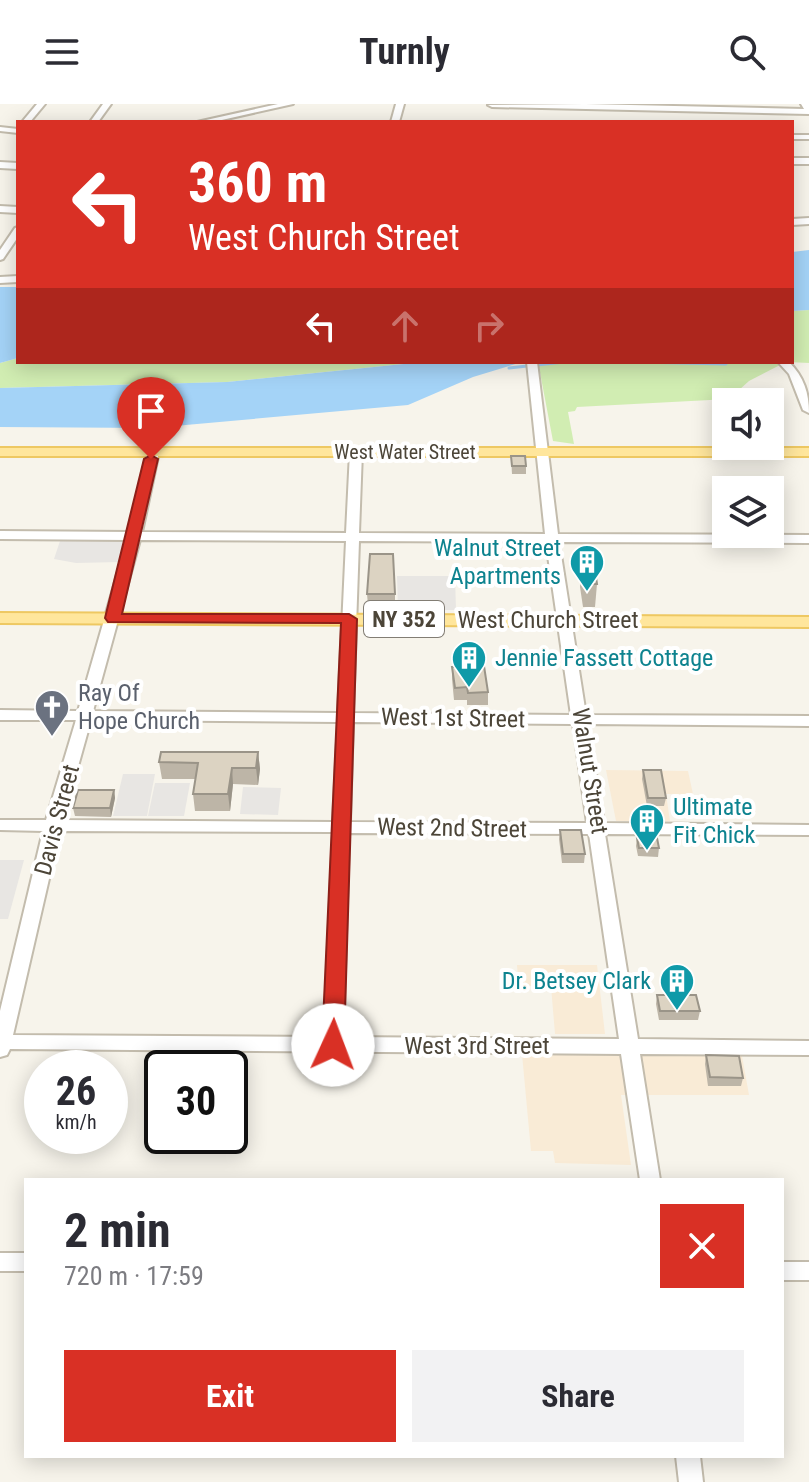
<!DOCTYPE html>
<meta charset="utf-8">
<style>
:root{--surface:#fff;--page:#f2f2f3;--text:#2b2b33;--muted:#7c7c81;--accent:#d93025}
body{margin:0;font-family:"Roboto Condensed",sans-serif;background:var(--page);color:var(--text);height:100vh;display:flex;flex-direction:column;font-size:30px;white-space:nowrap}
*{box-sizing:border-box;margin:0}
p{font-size:26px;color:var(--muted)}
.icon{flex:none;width:44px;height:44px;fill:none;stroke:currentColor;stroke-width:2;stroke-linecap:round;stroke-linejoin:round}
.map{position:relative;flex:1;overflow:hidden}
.drawer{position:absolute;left:24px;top:1074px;width:760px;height:280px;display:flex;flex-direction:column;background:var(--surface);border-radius:0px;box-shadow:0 4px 20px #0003}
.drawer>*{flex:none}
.guide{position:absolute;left:16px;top:16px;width:778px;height:244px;border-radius:0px;box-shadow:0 4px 20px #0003;background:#d93025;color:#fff;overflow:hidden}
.tools{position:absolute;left:712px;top:284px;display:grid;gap:16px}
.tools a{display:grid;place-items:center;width:72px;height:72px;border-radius:0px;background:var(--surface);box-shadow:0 4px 20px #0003;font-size:40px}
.speed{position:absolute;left:24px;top:946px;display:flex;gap:16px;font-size:40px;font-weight:700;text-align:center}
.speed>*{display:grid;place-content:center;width:104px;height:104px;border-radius:50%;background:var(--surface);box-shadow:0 4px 20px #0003;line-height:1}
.speed small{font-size:20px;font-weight:400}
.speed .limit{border:4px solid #111;border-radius:12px;background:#fff;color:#111}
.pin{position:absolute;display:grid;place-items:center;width:68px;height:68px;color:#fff;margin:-82px -34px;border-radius:50% 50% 50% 0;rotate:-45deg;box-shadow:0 0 8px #0007}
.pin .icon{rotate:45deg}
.me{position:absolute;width:88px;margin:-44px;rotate:2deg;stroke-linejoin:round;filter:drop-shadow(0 0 6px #0008)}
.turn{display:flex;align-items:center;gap:28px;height:168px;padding:0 40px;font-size:36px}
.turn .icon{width:104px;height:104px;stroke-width:2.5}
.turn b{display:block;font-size:56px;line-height:68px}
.lanes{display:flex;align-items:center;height:76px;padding:0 40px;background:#0003;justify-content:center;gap:40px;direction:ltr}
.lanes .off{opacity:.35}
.round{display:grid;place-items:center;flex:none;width:84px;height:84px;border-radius:0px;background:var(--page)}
.head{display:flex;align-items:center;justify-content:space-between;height:136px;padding:0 40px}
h1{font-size:48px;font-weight:700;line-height:60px}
.primary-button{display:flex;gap:16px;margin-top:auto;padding:16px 40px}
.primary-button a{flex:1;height:92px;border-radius:0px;background:var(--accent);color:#fff;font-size:32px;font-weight:700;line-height:92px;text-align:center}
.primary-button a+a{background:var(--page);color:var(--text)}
header{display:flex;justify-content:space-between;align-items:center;height:104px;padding:0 40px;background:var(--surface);font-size:36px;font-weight:700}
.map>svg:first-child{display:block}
.commercial{fill:#f9ebd6}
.green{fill:#d1edb2}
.parking{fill:#e8e6e3}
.water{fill:#a4d3f7}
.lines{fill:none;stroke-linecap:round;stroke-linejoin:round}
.stream{stroke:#a4d3f7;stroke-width:3}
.minor-casing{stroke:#c3bcad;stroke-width:4}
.major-casing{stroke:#eec862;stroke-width:4}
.minor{fill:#fff;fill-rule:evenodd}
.major{fill:#ffe69c;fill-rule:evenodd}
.wall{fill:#bdb5a7}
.shaded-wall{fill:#9a9488}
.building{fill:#dcd3c2;stroke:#9a9488;stroke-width:2}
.route{fill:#d93025;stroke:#8d1f18;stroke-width:2}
.labels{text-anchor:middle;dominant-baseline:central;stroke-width:8;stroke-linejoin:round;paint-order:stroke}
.far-street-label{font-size:20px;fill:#4c4538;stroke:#fff}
.shield{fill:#fff;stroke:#827d74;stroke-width:2}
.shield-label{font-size:22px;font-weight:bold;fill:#4c4538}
.culture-label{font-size:24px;fill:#0d838f;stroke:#fff;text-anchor:end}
.street-label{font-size:24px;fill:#4c4538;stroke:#fff}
.worship-label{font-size:24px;fill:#5b616d;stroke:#fff;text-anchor:start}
</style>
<header><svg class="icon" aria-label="menu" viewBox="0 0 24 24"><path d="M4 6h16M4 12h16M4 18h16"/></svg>Turnly<svg class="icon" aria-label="search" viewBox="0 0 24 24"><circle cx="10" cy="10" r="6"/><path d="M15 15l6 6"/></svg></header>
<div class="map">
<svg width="809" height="1378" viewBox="0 0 809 1378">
<rect width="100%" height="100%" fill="#f7f4eb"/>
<g class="commercial">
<path d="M606,666L688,667L693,690H666L670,717H616Z"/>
<path d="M517,861H597L605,930H555L551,882H519Z"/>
<path d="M522,950L742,952L749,991H621L631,1061L555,1059L553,1047H531Z"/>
</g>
<g class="green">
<path d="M809,206V259L788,258H792V207Z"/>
<path d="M18,254V258H423L227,278L0,284V259Z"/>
<path d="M538,258H776L780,261L749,277L729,295L577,303L575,307L568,308L574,340L553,337Z"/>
</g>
<g class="parking">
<path d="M60,437H125L120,458L76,459L54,455Z"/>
<path d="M397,472H455L456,506H398Z"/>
<path d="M123,670H155L147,712H113Z"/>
<path d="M155,679H190L184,712H148Z"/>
<path d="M243,683L281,684L278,711L240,710Z"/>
<path d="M0,756H24L8,815H0Z"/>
</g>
<g class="water">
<path d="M809,146V206L792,207V148Z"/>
<path d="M0,183H18V254L0,259Z"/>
<path d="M423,258H522L473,273L408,301L152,324L0,323V284L227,278Z"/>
</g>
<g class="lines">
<g class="stream">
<path d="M637,258L726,260"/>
<path d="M509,264L564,258"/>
</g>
<g class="minor-casing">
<g id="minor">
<path d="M37,0H45L30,18H22Z"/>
<path d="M103,0H111L98,18H90Z"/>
<path d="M278,0H293L213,18H197Z"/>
<path d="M396,0H404L399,18H391Z"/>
<path d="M585,0L804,5L801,0H809V10L492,3L488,1Z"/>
<path d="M0,23L18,25V29L0,27Z"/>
<rect x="792" y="31" width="17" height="4"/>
<rect x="792" y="54" width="17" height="6"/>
<path d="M0,58L18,59V65L0,64Z"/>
<path d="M0,102L18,103V109L0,108Z"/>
<path d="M809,114V120L792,121V115Z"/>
<path d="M18,123V133L3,155L0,156V146L15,124Z"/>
<path d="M18,172V178L0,179V173Z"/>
<path d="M527,258H537L558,430L809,431V439L559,438L586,611L809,612V622L588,620L604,719L809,721V731L605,730L638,935L809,937V951L640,950L660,1076H640L621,950L10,945L7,951L0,953V907L43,727L0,726V716H46L76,616H0V606L78,607L127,436L0,435V427L129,428L147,348L153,344L159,348L142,428L346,429L350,348L356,344L362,348L359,429L545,430ZM140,436L346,437L338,609L93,607ZM359,437L546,438L571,611L353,609ZM91,616L338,618L333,718L63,716ZM353,618L573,620L587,719L350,718ZM60,727L333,728L324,933L13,931ZM349,729L589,730L619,935L343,933Z"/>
<path d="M778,258H789C804,273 809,289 809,309L803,306L789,270Z"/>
<rect x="0" y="1149" width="26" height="18"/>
<rect x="782" y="1158" width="27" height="18"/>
<path d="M676,1352H700L703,1378H679Z"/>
</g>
</g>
<g class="major-casing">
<g id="major">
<rect x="0" y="344" width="809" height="8"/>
<path d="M0,509L809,513V523L0,519Z"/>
</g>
</g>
<use href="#minor" class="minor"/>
<use href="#major" class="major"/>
</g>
<g class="wall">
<path d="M511,352L526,362V370H512Z"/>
<path d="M582,460L597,480L595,503H583L580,483Z"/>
<path d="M367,490H395V501H368Z"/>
<path d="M452,563L488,588V601H467V596H454L452,575Z"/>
<path d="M258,648L260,665L258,681L233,680L230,707H195L193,690L196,675H162L159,658Z"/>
<path d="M643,666L666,694L664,702H647L642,675Z"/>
<path d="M114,686L115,694L111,713L75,712L73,704Z"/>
<path d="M560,726L585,750L584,759H562L559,735Z"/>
<path d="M637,734L659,744L658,753L638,752L636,742Z"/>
<path d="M657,891L700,907L698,916H659L656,900Z"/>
<path d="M706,951L743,974L741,982H708L705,960Z"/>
</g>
<g class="shaded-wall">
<path d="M258,648L260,665L258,681L256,664Z"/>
<path d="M232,664L233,680L230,707L228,690Z"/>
<path d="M114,686L115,694L111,713L110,704Z"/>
</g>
<g class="building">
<path d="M511,352H525L526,362H512Z"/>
<path d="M370,450H393L395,490H367Z"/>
<path d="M582,460H594L597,480H585Z"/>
<path d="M484,562L488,588L468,589L467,583L455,584L452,563Z"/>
<path d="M161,648H258L256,664H232L228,690H193L198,659L159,658Z"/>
<path d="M643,666H661L666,694H648Z"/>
<path d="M78,686H114L110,704H73Z"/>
<path d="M560,726H581L585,750H563Z"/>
<path d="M637,734H657L659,744H639Z"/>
<path d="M657,891H696L700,907H660Z"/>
<path d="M706,951L739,952L743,974L710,973Z"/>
</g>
<path class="route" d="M151,351L158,355L122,510H349L357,515L344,941L341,946L333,949L326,946L322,941L341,519L108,518L105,514L144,355Z"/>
<defs>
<g id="building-pin" transform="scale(1.8)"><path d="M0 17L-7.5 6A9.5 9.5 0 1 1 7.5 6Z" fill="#0f9aa8" stroke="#fff"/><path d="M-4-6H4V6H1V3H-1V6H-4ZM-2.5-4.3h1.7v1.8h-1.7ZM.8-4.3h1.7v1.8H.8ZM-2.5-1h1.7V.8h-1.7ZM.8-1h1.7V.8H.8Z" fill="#fff"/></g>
<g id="church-pin" transform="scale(1.8)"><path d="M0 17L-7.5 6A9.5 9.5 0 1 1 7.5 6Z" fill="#6b7280" stroke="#fff"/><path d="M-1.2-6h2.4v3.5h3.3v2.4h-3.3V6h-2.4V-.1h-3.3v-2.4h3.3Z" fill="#fff"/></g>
</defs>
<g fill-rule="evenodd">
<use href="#building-pin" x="587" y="458"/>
<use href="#building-pin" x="469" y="554"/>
<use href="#church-pin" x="52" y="603"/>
<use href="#building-pin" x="647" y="717"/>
<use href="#building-pin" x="677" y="877"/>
</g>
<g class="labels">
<g class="far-street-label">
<text x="405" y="348">West Water Street</text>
</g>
<rect class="shield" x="364" y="497" width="80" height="36" rx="6"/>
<g class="shield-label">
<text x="404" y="515">NY 352</text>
</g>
<g class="culture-label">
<text x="561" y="444">Walnut Street<tspan x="561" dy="28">Apartments</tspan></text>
<text x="495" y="554" text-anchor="start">Jennie Fassett Cottage</text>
<text x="673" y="703" text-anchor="start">Ultimate<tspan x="673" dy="28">Fit Chick</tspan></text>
<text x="651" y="877">Dr. Betsey Clark</text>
</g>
<g class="street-label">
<text x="548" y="516">West Church Street</text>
<text transform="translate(453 614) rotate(1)">West 1st Street</text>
<text transform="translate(590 667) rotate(81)">Walnut Street</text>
<text transform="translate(57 716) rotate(-75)">Davis Street</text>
<text transform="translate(452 724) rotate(1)">West 2nd Street</text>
<text x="477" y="942">West 3rd Street</text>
</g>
<g class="worship-label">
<text x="78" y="589">Ray Of<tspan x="78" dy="28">Hope Church</tspan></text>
</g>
</g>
</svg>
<div class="tools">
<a><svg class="icon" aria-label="sound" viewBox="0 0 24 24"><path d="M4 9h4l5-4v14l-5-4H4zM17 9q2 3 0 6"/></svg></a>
<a><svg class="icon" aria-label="layers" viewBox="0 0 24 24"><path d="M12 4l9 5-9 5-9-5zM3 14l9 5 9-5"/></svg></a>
</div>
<div class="speed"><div>26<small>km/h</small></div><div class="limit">30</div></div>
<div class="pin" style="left:151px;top:355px;background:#d93025"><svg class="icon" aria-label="arrive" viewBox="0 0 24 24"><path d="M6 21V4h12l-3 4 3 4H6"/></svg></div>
<svg class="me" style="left:333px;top:941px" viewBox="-20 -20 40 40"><circle r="19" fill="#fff"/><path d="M0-13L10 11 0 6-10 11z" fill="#d93025"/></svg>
<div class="guide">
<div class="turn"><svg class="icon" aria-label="left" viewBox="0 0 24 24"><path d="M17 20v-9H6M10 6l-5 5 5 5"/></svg><div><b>360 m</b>West Church Street</div></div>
<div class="lanes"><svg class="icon" aria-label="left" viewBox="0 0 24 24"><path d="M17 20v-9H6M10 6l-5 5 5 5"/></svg><svg class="icon off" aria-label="ahead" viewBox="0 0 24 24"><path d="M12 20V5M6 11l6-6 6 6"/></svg><svg class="icon off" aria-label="right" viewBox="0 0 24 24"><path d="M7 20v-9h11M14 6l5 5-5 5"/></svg></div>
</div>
<section class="drawer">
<div class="head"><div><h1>2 min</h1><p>720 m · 17:59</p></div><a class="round" style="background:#d93025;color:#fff"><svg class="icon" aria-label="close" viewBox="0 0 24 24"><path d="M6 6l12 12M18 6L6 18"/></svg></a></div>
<div class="primary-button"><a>Exit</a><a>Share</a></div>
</section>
</div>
